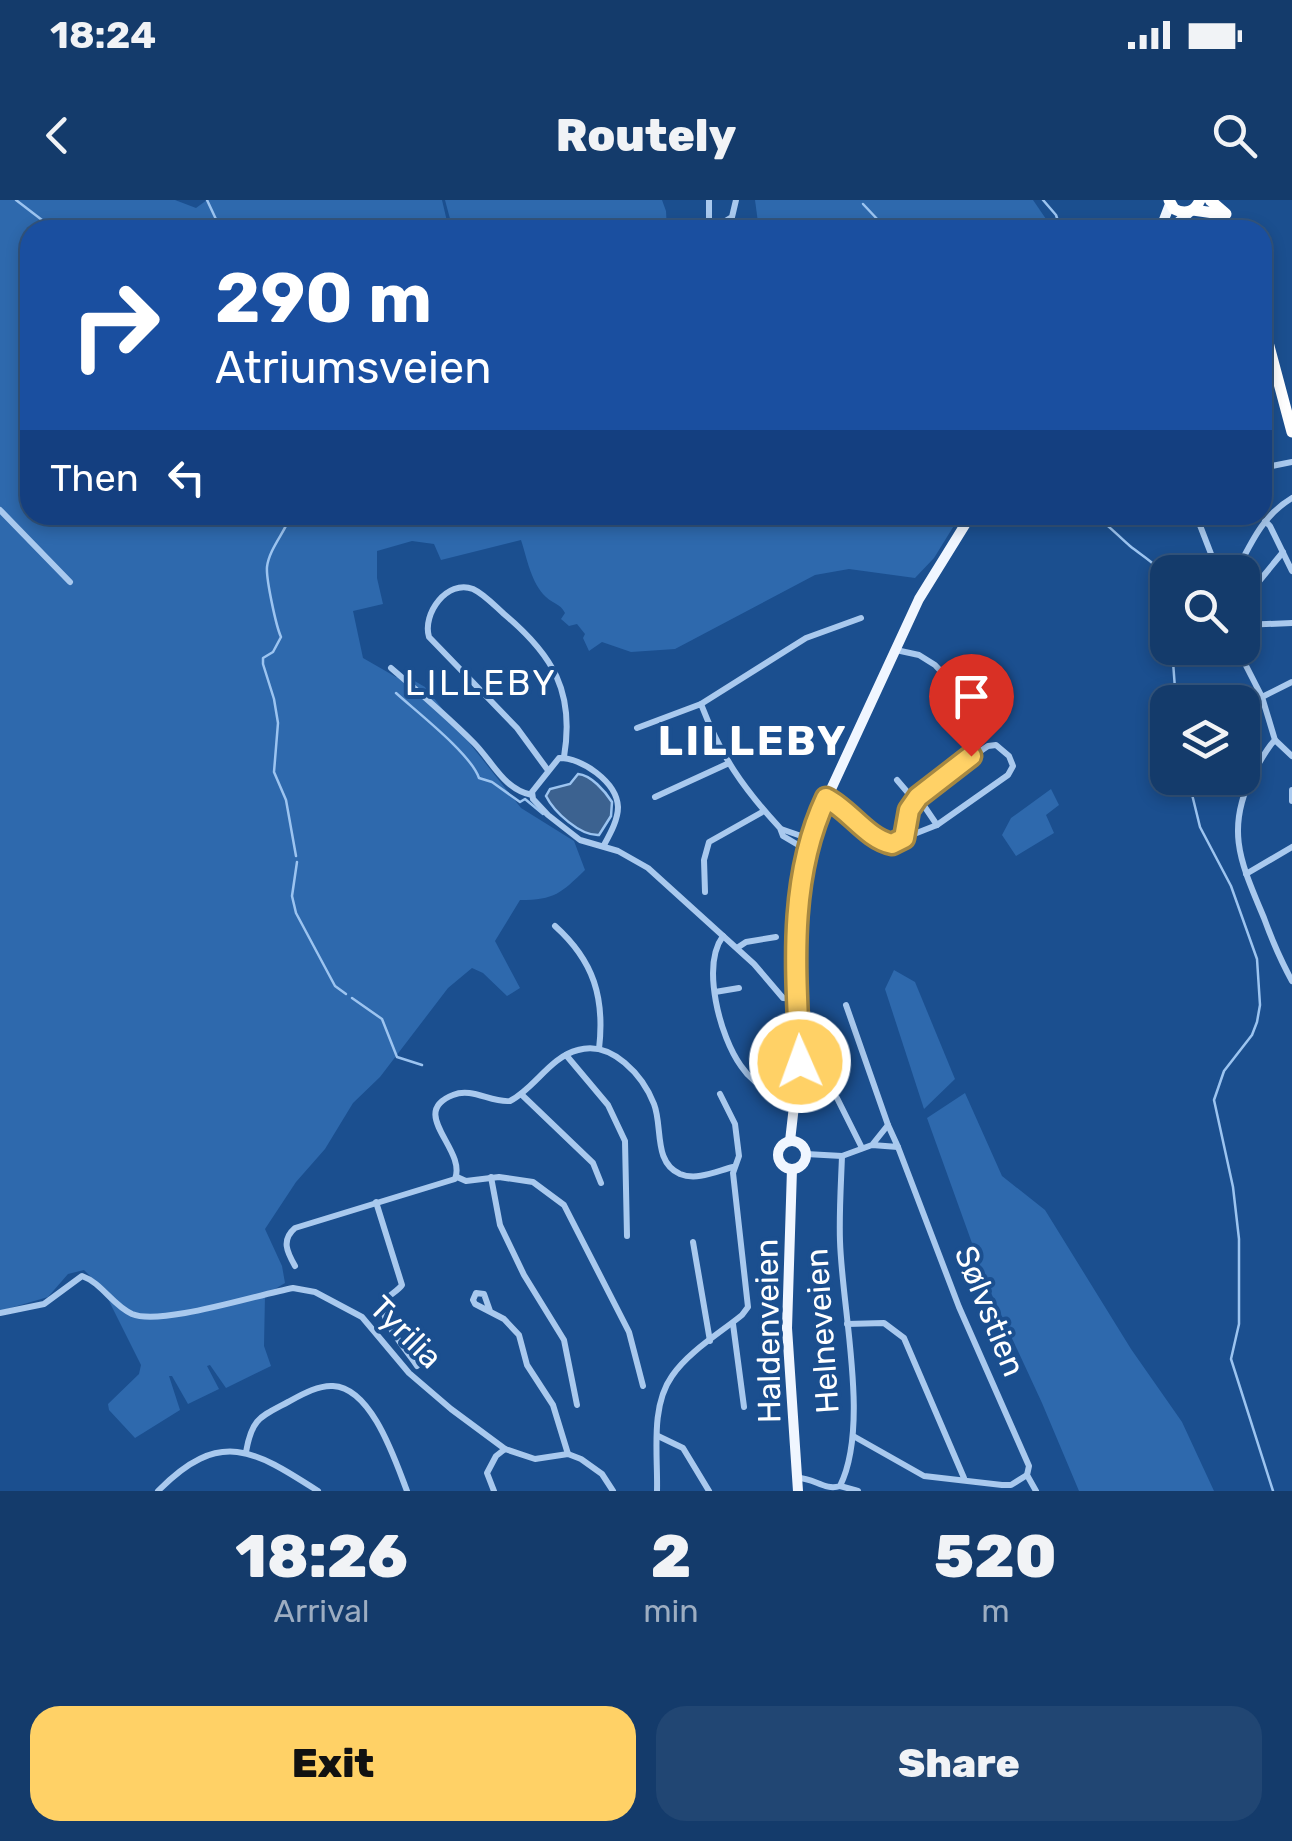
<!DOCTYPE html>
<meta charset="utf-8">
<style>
:root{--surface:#143b6b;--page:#214673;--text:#f1f3f6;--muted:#9dadc1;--line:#33557e;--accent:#ffd166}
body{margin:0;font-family:Rubik,sans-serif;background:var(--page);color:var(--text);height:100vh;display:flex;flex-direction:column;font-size:38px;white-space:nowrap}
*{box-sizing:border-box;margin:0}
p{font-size:32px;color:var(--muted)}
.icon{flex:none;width:55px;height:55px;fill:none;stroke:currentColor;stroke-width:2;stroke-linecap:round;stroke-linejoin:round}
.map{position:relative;height:1291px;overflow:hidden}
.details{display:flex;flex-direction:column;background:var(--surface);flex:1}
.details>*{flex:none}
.banner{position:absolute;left:20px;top:20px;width:1252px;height:305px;border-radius:30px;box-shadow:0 5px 15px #0003,0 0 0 2px var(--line);background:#1a4fa0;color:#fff;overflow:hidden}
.fabs{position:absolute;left:1150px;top:355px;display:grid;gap:20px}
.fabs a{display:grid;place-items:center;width:110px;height:110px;border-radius:20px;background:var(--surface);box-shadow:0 5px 15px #0003,0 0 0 2px var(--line);font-size:50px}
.pin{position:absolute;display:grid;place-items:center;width:85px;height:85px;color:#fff;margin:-102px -42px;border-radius:50% 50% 50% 0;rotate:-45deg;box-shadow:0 0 10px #0007}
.pin .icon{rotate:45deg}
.me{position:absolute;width:110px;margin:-55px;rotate:358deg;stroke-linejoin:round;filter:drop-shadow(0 0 8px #0008)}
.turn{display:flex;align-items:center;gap:35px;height:210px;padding:0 30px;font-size:45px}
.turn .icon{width:130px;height:130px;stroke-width:2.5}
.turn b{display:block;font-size:70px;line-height:85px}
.then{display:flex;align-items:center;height:95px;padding:0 30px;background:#0003;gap:20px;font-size:38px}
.eta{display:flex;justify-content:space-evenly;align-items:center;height:170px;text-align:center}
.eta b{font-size:60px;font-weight:800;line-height:70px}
.primary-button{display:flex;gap:20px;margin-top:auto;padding:20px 30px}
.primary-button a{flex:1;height:115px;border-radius:30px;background:var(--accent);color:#111;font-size:40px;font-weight:800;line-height:115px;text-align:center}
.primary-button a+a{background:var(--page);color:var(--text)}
.status{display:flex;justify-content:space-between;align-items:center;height:70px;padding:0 50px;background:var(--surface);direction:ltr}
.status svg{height:28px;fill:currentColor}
header{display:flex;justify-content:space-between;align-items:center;height:130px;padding:0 30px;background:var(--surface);font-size:45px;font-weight:800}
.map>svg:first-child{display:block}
.green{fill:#2e69ad}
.water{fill:#3c6290;stroke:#9cc4f0;stroke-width:2.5}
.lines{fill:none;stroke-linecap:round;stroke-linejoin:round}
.stream{stroke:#9cc4f0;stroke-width:2.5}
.street{stroke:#a9c9ee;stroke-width:6}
.primary{stroke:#f0f6ff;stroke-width:10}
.highway{stroke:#fff;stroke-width:11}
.route-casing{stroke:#a68842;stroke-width:25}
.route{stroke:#ffd166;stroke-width:18}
.labels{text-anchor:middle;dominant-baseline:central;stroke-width:8;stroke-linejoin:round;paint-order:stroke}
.street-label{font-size:32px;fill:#fff;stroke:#1b4f8f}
.neighbourhood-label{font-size:35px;letter-spacing:2.5px;fill:#fff;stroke:#1b4f8f}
.district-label{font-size:42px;font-weight:bold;letter-spacing:2.5px;fill:#fff;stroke:#1b4f8f}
</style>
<div class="status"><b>18:24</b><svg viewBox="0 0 49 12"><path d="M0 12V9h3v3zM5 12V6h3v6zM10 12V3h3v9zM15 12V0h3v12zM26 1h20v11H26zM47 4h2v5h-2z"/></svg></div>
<header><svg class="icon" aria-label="back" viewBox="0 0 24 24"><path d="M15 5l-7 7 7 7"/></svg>Routely<svg class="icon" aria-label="search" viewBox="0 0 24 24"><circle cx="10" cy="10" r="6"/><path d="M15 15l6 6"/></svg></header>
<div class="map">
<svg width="1292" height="1291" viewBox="0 0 1292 1291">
<rect width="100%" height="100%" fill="#1b4f8f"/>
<g class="green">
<path d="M0,0H175L196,8L207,0H442L449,30H30V315H509L516,327L513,315H953L955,324L934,358L915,378L849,369L815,375L675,449L631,452L602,442L589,451L583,438L585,434L577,424L569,426L561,419L565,413C560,403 553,404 546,397C531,383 527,358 521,340L441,360L434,344L412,341L377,351V378L383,404L353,411L363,458L396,477L406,476L425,487L521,608L574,641L585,670C561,693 555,700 520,700L495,741L520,788L507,796L483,773L472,768L448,788L380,877L353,903L325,949L296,982L265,1029L282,1066L285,1083L265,1095L264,1146L271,1166L226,1188L210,1165L207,1166L219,1189L188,1204L172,1176H169L180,1210L135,1238L109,1210L108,1204L139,1174L141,1165L103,1089L84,1070L68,1074L48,1097L0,1111Z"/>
<path d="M445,0H662L666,11L667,30H453Z"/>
<path d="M755,0H1033L1046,19L1045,30H759Z"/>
<path d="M1051,589L1059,605L1046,615L1054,633L1016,656L1002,635L1011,618Z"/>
<path d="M894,770L915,782L955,879L924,909L885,789Z"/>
<path d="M965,893L1002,976L1045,1010L1131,1149L1182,1222L1214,1291H1079L1042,1203L986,1082L927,918Z"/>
</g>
<path class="water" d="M578,574C591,575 605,591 612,602L611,616L599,635C580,636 554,612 546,596L550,589L570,584Z"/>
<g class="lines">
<g class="stream">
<path d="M16,0L55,30"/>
<path d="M207,0L221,30"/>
<path d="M1043,0L1056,15L1061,30"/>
<path d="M863,4L879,21L880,30"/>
<path d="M291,315C285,332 269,349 267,367C266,379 276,426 281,437L273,452L263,458V464L274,499L278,523L274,572L286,600L296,656"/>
<path d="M1093,315C1108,324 1117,335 1130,346C1146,359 1161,365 1168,386"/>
<path d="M1172,448L1176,502"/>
<path d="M396,493C417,512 471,554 479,578L492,582L520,602L525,599L543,614"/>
<path d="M1188,578L1200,627L1231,686L1257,759L1260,805L1257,822L1252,835L1224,871L1214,900L1233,987L1239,1039V1124L1231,1159L1273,1291"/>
<path d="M297,662L292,696L296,713L335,786L346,794"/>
<path d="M352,798L382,819L397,857L422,865"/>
</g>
<g class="street">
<path d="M709,0V23L717,26L732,17L736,0"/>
<path d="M1262,268L1292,262"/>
<path d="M0,310L70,382"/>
<path d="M1172,315L1197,321"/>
<path d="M1196,315L1218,372"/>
<path d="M1265,321L1270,326L1292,371"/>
<path d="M1236,372C1251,343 1263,315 1292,298"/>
<path d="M1242,402L1283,352"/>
<path d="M1242,425L1292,423"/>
<path d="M1237,448L1262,497L1275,540L1292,556"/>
<path d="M896,450L919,455L935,465L965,497"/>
<path d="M391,468C419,492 448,517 474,543C492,561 504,590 532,595"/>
<path d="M1262,497L1292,482"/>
<path d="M939,499L951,482"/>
<path d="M701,504L806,438L861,418"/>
<path d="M637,528L701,504C721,556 742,587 780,628L783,636L805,649"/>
<path d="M1275,540C1266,549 1261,560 1254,572C1224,629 1241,663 1264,718C1272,740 1281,761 1292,781"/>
<path d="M547,569L517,528L429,437C422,414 447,379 473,389C484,394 495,406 504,414C553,455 575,492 564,557"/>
<path d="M897,580L915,601"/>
<path d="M1292,590V601"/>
<path d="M655,597L727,564"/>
<path d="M918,597L937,625"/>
<path d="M827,599L881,642L891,644L904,638L909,610L923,590L988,546L996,545L1009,556L1013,566L1008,575L937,625L904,638"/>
<path d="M781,629L807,638"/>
<path d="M604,645C610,634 618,620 618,607C617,582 581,557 559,558L532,592L533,599L548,615L580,640L618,651L648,668L754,764L783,798L797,799"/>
<path d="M1246,674L1292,647"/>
<path d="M705,692L704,660L709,642L764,611"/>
<path d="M555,726C594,761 605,798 599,849"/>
<path d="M723,736C701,766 720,837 741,866C749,878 759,885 771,893"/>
<path d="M737,748L746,742L776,737"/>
<path d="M715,792L739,788"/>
<path d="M846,805L888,925"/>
<path d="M566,855L608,905L625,941L627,1036"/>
<path d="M521,894L593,963L601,983"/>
<path d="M837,898L862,948"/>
<path d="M898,947L959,1107L1029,1266L1027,1275L1036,1291"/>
<path d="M806,954L842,956L872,945L898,947L888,925L872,945"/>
<path d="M457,977L466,981L499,977L533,982L564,1005L629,1132L643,1186"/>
<path d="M491,977L500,1025L524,1075L564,1140L577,1205"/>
<path d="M376,1002L402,1085C397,1092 388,1095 384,1102C376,1116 409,1153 417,1166"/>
<path d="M693,1042L710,1141"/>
<path d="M295,1066C287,1052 281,1040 295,1028L455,979C467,949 407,913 453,895C472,887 491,903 510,901C535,888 550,857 578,850C612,840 643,876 654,904C663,927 653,962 680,974C697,981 717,971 733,967"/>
<path d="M490,1111L484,1094L476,1093L473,1100L475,1104L504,1119L519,1135L527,1165L553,1205L568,1254"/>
<path d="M0,1113L44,1104L82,1076C102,1083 112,1105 132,1114C161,1126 256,1095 293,1088L315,1092L362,1117L409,1173L451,1209L505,1249"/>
<path d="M733,1124L744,1207"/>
<path d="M847,1124L884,1123L904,1138L964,1278"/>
<path d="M658,1236L683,1248L709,1291"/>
<path d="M855,1237L924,1276L1002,1285H1011L1027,1275"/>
<path d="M246,1252C252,1218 260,1217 288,1202C301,1195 318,1185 333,1186C372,1188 395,1260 407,1291"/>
<path d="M798,1278C814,1278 825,1291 840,1286C870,1226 842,1110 840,1041C839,1013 841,984 842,956"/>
<path d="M840,1286L858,1291"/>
<path d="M158,1291C220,1228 254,1250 318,1291"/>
<path d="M494,1291L487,1273L496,1256L505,1249L535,1259L568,1254L581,1259L602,1274L613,1291"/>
<path d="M657,1291C658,1255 650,1207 672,1176C688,1152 720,1133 742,1115L748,1107L733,973L739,956L735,924L720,894"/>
</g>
<g class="primary">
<path d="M1160,30L1170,4"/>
<path d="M1169,30L1191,11"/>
<circle cx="792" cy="955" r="14"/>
<path d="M790,941L799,862L798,694L808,639L919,399L971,315"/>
<path d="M792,969L787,1128L798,1291"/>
</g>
<g class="highway">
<path d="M1169,0L1174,9C1185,15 1195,12 1200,0"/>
<path d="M1210,0L1226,14"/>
<path d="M1193,10L1214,13L1232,30"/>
<path d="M1262,120L1292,232"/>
</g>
</g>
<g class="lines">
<g class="route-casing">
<path id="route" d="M800,862C796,773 787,681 826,598C849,609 867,639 892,644L904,638L909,610L918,597L971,556"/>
</g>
<use href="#route" class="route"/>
</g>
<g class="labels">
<g class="street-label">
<text transform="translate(990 1111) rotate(68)">Sølvstien</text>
<text transform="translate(768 1131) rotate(-91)">Haldenveien</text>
<text transform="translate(822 1131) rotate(-94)">Helneveien</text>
<text transform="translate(406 1132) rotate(45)">Tyrilia</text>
</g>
<g class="neighbourhood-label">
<text x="481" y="483">LILLEBY</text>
</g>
<g class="district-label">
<text x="753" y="541">LILLEBY</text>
</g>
</g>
</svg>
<div class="fabs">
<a><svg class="icon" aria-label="search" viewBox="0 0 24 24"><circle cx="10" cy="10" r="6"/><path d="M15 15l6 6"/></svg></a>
<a><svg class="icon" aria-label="layers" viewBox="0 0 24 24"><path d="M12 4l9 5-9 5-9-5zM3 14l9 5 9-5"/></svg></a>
</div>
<div class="pin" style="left:971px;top:556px;background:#d93025"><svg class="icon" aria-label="arrive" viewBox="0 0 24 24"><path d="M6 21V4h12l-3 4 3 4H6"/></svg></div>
<svg class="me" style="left:800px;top:862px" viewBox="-20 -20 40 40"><circle r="17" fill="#ffd166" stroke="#fff" stroke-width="3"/><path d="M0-11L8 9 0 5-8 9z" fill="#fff"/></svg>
<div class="banner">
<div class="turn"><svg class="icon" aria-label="right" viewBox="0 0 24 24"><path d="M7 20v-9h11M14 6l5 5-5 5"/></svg><div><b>290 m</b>Atriumsveien</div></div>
<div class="then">Then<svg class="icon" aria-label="left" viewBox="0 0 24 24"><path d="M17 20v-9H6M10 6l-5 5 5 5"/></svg></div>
</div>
</div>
<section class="details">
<div class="eta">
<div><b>18:26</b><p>Arrival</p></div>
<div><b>2</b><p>min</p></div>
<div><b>520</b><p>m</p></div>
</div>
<div class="primary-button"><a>Exit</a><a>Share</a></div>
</section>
